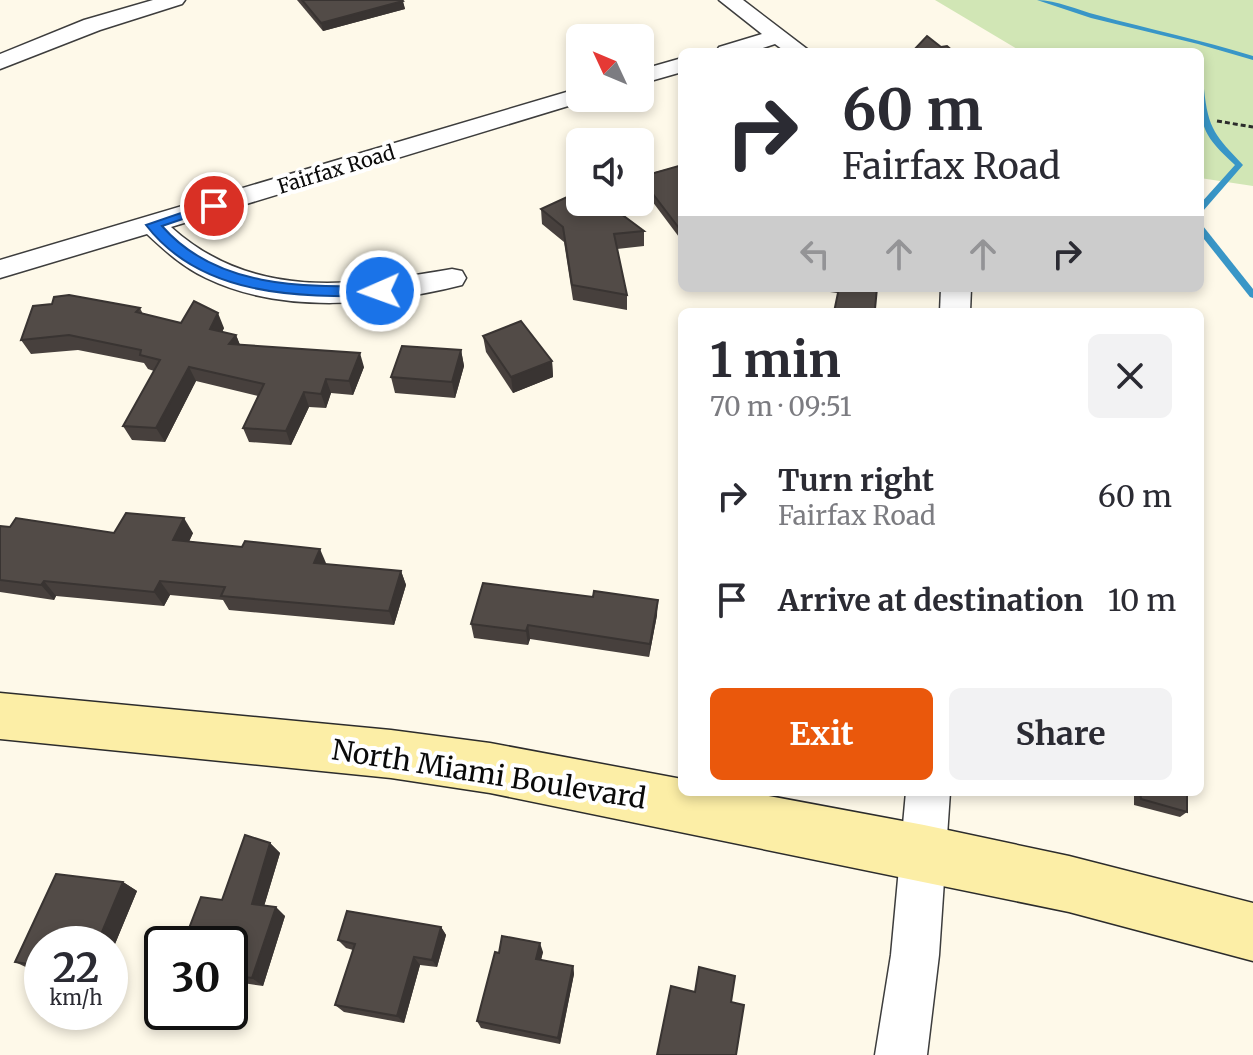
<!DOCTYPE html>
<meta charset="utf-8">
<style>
:root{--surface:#fff;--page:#f2f2f3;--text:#2b2b33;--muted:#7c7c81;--accent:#ea580c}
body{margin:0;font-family:Merriweather,serif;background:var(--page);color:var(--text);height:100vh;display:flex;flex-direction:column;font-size:30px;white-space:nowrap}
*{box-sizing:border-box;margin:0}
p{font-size:26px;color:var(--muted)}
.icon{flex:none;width:44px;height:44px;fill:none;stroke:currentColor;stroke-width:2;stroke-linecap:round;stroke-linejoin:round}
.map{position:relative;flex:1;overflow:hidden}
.sheet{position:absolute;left:678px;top:308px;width:526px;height:488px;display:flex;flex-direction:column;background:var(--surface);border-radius:12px;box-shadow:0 4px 12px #0003}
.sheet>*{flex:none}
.hud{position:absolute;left:678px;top:48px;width:526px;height:244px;border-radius:12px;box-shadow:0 4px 12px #0003;background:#fff;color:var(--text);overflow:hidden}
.needle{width:52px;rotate:314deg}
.buttons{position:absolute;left:566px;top:24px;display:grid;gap:16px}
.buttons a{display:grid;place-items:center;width:88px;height:88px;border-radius:12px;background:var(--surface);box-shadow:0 4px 12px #0003;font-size:40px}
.speed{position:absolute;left:24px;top:926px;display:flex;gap:16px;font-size:40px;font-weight:700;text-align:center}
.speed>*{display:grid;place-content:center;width:104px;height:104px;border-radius:50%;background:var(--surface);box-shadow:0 4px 12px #0003;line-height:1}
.speed small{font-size:20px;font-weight:400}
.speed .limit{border:4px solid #111;border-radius:12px;background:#fff;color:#111}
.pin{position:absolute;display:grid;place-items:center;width:68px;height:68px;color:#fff;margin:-34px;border:4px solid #fff;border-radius:50%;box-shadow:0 2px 8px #0007}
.me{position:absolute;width:88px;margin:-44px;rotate:268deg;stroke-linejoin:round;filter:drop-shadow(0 0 6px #0008)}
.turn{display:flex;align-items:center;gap:28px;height:168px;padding:0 32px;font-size:36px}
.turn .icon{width:104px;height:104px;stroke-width:2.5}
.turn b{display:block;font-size:56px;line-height:68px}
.lanes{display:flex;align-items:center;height:76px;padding:0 32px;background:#0003;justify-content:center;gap:40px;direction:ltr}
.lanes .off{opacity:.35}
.round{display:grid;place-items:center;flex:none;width:84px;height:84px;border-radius:12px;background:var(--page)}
.head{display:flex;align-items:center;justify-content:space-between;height:136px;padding:0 32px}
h1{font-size:48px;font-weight:700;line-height:60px}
.primary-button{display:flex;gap:16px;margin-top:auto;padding:16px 32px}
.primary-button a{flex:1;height:92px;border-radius:12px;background:var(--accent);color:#fff;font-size:32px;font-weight:700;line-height:92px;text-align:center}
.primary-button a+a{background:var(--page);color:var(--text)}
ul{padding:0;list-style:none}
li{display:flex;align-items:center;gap:24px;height:104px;padding:0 32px}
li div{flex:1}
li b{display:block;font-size:30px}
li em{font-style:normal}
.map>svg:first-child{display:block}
.green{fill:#d1e6b5}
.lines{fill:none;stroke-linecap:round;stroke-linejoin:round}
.stream{fill:#3996c7;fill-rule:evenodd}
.street-casing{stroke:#3d3d3d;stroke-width:3}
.secondary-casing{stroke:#2c2c2c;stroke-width:3}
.path{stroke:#2c2c2c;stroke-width:3;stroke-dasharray:5 3;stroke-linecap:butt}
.street{fill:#fff;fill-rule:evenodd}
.secondary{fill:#fceea6;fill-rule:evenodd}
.wall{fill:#47403d}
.shaded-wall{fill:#393432}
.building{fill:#524b47;stroke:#393432;stroke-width:2}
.route{fill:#1a73e8;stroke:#114b97;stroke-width:2}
.labels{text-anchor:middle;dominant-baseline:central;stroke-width:8;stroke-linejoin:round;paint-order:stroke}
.far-street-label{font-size:20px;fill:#0a0a0a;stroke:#fff}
.near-street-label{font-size:28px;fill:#0a0a0a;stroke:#fff}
</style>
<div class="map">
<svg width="1253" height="1055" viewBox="0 0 1253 1055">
<rect width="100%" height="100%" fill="#fef9e9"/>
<path class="green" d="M935,0H1253V186L1200,178V52H1022Z"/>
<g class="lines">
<g class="stream">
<path d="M1037,0C1057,0 1077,10 1097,15C1149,29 1201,40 1253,56V60L1198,44L1091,18Z"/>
<path d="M1200,87L1204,89C1208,130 1216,136 1243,165L1203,211H1200V204L1235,165C1204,136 1200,129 1200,87Z"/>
<path d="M1200,225L1203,226L1253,289V298L1250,297L1200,234Z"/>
</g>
<g class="street-casing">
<g id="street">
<path d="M153,0H185L182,4L100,30L0,69V54L84,20Z"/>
<path d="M719,0H743L811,52H786L775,44L751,52H716L719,47L762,34Z"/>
<path d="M682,58V72L640,84V70Z"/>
<path d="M580,88V98H590L588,100L171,227C253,301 351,286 452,269L462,271L466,278L462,285C383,305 282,315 206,278C183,267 165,251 147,234L0,278V260Z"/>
<path d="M941,288H971L970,312H940Z"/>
<path d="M906,792H950L939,955L927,1055H875L891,955Z"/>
</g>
</g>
<g class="secondary-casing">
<path id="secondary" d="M0,693L391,730L490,743L682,779V792H748L924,825L1069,856L1253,903V961L1069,912L490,793L391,778L0,739Z"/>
</g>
<path class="path" d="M1217,121L1253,127"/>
<use href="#street" class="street"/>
<use href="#secondary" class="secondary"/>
</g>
<g class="wall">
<path d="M297,0H402L405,9L323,31Z"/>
<path d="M682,165V241L640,185V176Z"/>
<path d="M541,209L644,231V246L617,249L627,295V310L573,300L564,242L542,224Z"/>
<path d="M816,288H877L875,309L880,312L837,293L816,290Z"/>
<path d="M140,308L143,314L181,323L224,328L222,332L236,335L240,345L364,367L353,395L331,393L326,408L309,407L291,445L249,442L243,428L258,396L196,381L165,442L132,440L123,426L154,371L148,369L144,363L78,350L31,354L21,340Z"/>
<path d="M483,336L552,361L553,377L513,393L486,352Z"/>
<path d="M461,350L464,366L455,398L395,393L391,377Z"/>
<path d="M0,526L114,533H193L189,542L326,564L401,571L406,585L394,625L229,610L223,600L170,595L164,606L56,596L54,600L0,592Z"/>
<path d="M657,615L649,657L530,639L528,645L474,638L471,624Z"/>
<path d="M1134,792H1187V812L1180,817L1134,805Z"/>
<path d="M270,843L280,853L264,906L285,916L263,986L230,981V944Z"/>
<path d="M123,882L137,891L110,956V944H42V971L32,970L15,962Z"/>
<path d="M441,927L446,935L437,967L420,965L404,1023L344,1012L335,1005L353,950L346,948L338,940Z"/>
<path d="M543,952L541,960L573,966L574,974L560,1044L481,1028L477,1021L499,953Z"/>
</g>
<g class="shaded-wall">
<path d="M403,1L405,9L323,31L321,23Z"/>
<path d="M218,313L224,328L216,344L210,329Z"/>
<path d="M236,335L242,350L229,344Z"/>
<path d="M461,350L464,366L455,398L452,382Z"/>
<path d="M360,353L364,367L353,395L349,381Z"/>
<path d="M552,361L553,377L513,393L511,377Z"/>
<path d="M189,367L196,381L165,442L156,428Z"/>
<path d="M326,379L331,393L326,408L321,394Z"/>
<path d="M304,392L309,407L291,445L286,431Z"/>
<path d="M184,518L193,533L182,555L173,540Z"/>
<path d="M320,549L326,563L321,577L314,563Z"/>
<path d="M401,571L406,585L394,625L389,611Z"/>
<path d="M44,581L56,596L54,600L41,585Z"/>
<path d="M160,581L170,595L164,606L154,592Z"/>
<path d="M658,600L657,615L649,657L650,644Z"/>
<path d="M528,625L530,639L528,645L526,631Z"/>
<path d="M270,843L280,853L262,913L252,904Z"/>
<path d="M123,882L137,891L110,956V944H97Z"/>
<path d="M276,907L285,916L263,986L252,978Z"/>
<path d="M441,927L446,935L437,967L432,960Z"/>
<path d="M540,943L543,952L539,967L536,959Z"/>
<path d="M414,957L420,965L404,1023L397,1016Z"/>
<path d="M573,966L574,974L560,1044L558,1038Z"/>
</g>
<g class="building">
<path d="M302,0H402L403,1L321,23Z"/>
<path d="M927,36L941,47L947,46L954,52H912Z"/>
<path d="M682,165V232L640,177Z"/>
<path d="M580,191V202H605L644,231L614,234L627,295L572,285L563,227L541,209Z"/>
<path d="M839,288H877L875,309L880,310V312H834Z"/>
<path d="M69,295L140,308L136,312L181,323L194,301L218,313L210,329L236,335L229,344L360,353L349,381L326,379L321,394L304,392L286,431L243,428L264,384L189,367L156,428L123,426L160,360L140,355L141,350L69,335L21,340L33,306L52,304L54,297Z"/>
<path d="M521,321L552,361L511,377L483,336Z"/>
<path d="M402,346L461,350L452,382L391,377Z"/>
<path d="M126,513L184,518L173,540L242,547L245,541L320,549L314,563L401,571L389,611L221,596L225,587L160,581L154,592L44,581L41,585L0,580V526L10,527L16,518L114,533Z"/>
<path d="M483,583L593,597L594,591L658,600L650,644L528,625L526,631L471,624Z"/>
<path d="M1140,792H1187V812L1141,799Z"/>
<path d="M245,835L270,843L252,904L276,907L252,978L230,975V944H183L201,897L222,900Z"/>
<path d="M56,874L123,882L97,944H42V966L15,962Z"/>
<path d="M347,911L441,927L432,960L414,957L397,1016L335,1005L355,944L338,940Z"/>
<path d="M502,936L540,943L536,959L573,966L558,1038L477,1021L495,952L499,953Z"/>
<path d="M699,967L735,976L731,1002L744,1005L736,1055H657L671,986L695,992Z"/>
</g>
<path class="route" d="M210,203L221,206L162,226C217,289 304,287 380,286L388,291L380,296C298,297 201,297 146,225Z"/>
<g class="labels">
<g class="far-street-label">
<text transform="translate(336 169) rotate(-17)">Fairfax Road</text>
</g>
<g class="near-street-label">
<text transform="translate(489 774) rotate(9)">North Miami Boulevard</text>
</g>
</g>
</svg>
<div class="buttons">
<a><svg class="needle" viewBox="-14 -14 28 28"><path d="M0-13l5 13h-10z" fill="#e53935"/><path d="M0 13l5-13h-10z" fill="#7c7c81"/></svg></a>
<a><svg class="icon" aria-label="sound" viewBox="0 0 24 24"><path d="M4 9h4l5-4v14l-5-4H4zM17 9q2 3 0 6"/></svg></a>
</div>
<div class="speed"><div>22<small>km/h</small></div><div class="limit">30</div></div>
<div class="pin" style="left:214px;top:206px;background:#d93025"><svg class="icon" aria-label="arrive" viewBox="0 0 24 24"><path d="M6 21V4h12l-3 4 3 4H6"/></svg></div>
<svg class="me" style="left:380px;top:291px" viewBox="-20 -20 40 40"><circle r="17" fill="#1a73e8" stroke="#fff" stroke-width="3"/><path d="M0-11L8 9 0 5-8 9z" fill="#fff"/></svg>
<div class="hud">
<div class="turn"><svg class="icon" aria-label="right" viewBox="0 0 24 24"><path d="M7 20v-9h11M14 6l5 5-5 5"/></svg><div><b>60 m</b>Fairfax Road</div></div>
<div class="lanes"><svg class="icon off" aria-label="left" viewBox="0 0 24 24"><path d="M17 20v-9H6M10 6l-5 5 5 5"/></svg><svg class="icon off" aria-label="ahead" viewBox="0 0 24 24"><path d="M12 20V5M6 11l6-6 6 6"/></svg><svg class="icon off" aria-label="ahead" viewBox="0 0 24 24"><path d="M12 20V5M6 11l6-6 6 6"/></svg><svg class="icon" aria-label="right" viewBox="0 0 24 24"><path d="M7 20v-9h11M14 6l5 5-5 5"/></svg></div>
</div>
<section class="sheet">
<div class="head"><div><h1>1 min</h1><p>70 m · 09:51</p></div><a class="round"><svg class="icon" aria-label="close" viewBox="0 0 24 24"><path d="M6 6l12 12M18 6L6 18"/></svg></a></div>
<ul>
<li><svg class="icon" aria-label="right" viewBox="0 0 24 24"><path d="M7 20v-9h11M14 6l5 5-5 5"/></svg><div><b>Turn right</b><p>Fairfax Road</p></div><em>60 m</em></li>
<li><svg class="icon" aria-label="arrive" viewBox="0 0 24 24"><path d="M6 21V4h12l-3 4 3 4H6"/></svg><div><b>Arrive at destination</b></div><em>10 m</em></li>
</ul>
<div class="primary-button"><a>Exit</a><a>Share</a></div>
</section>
</div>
